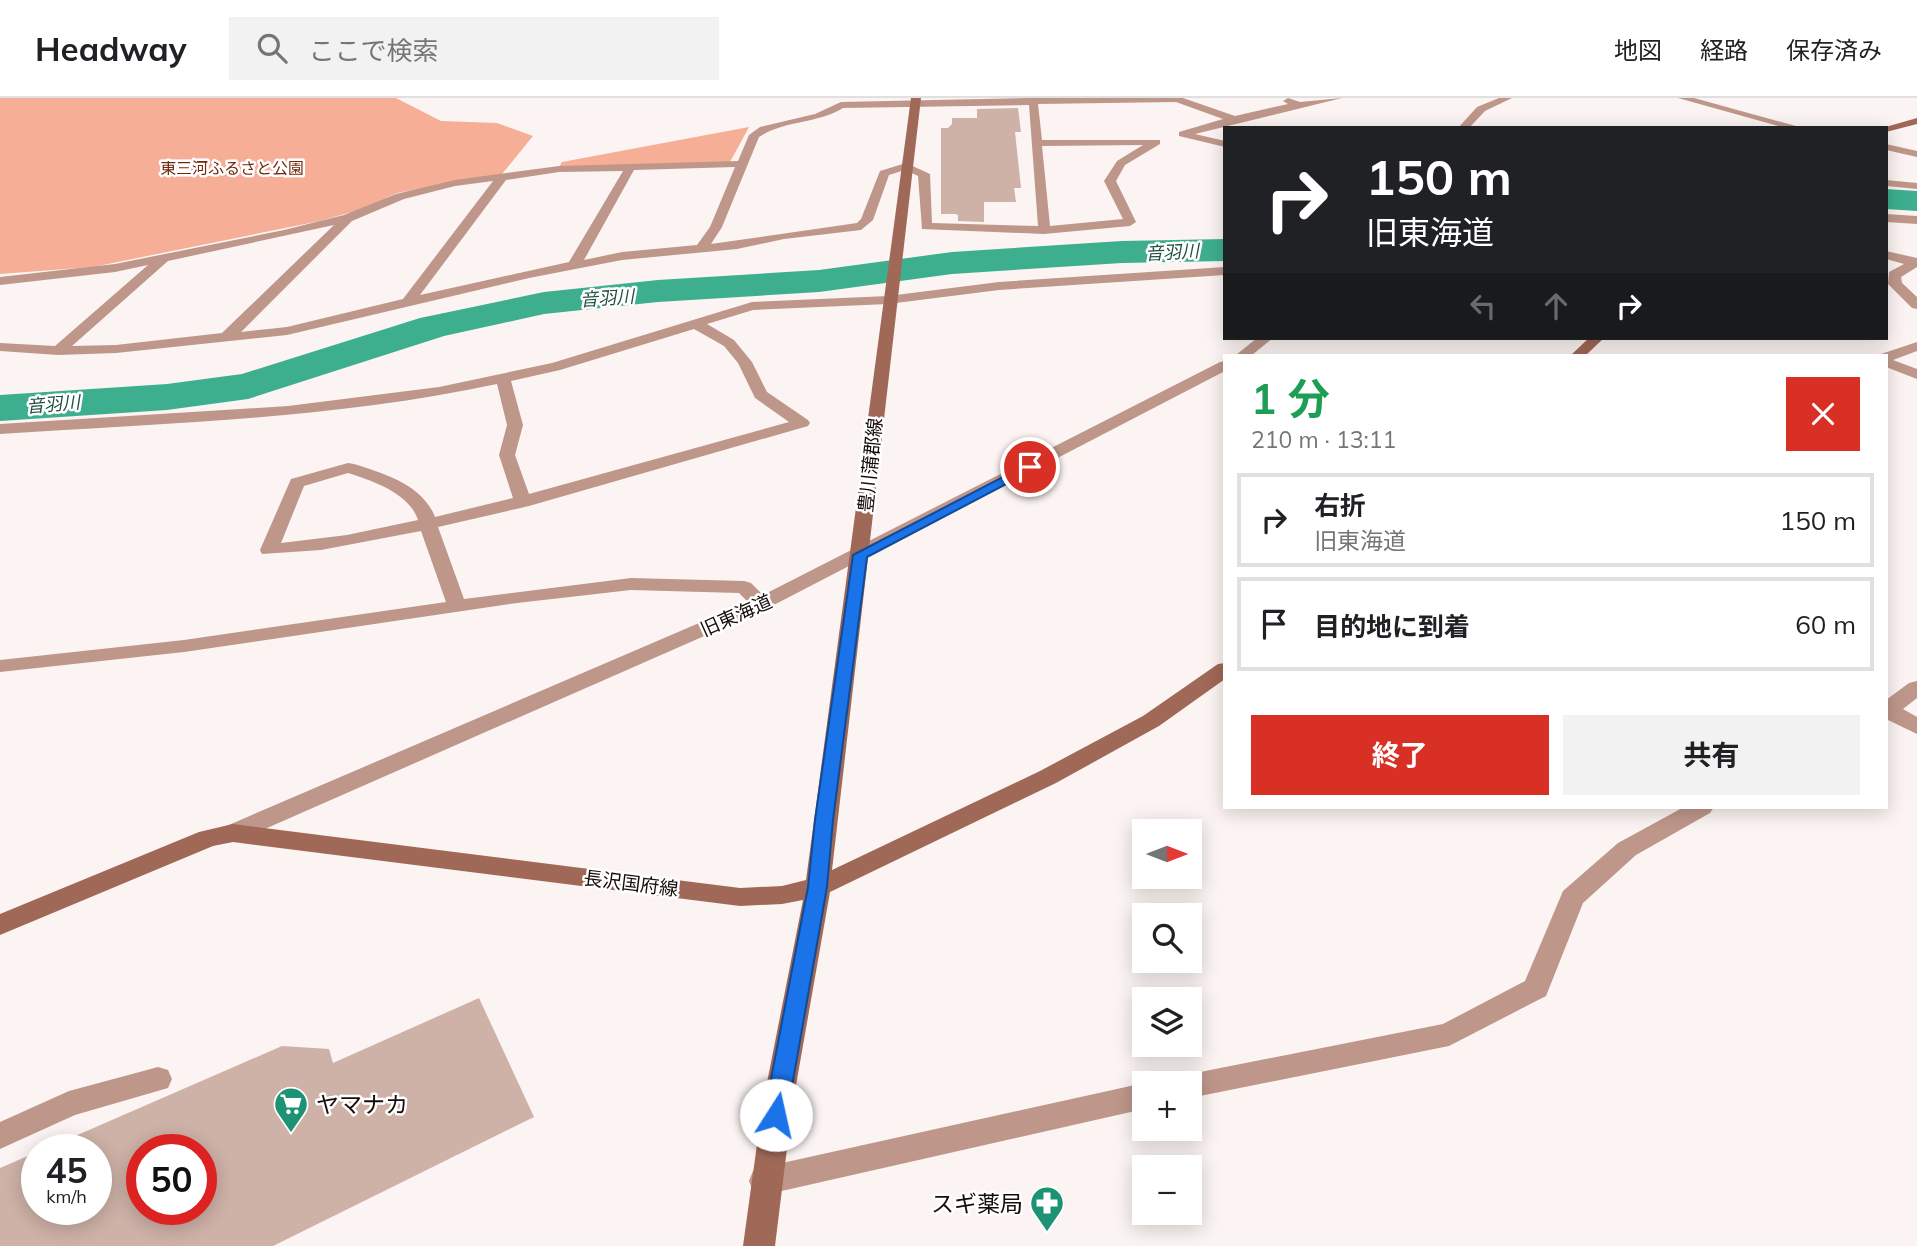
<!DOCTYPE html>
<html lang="ja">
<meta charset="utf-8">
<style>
:root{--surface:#fff;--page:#f2f2f2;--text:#202124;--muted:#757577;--line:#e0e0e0;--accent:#d93025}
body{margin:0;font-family:Mulish,"Noto Sans JP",sans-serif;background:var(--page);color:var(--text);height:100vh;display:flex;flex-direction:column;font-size:26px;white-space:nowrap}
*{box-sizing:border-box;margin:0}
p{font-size:23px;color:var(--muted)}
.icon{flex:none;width:38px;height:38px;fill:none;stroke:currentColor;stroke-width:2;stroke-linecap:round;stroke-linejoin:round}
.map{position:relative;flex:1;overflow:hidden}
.details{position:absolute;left:1223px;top:256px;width:665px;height:455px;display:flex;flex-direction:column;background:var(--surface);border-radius:0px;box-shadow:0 4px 18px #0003}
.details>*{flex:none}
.hud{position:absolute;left:1223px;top:28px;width:665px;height:214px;border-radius:0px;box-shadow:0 4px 18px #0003;background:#202124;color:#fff;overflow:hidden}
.needle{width:46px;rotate:90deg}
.controls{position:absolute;left:1132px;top:721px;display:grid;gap:14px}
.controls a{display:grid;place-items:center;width:70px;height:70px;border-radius:0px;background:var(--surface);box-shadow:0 4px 18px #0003;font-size:35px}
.speed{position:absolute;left:21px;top:1036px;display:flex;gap:14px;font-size:35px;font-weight:700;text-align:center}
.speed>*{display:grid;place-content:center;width:91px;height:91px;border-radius:50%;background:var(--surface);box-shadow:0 4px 18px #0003;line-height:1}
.speed small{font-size:18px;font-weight:400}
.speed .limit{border:10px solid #d22;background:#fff;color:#111}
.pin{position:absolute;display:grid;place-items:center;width:60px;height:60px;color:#fff;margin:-30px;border:4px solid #fff;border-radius:50%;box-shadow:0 2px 7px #0007}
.me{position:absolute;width:77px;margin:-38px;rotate:10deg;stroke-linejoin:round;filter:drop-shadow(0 0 5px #0008)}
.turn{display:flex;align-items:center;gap:24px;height:147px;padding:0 28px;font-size:32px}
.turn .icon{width:91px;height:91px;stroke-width:2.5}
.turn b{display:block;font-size:49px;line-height:60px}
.lanes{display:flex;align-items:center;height:66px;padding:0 28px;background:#0003;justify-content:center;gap:35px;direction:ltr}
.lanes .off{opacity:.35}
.round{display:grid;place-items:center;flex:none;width:74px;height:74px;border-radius:0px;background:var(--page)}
.summary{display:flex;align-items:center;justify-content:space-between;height:119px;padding:0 28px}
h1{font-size:42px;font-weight:700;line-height:52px;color:#1e9e55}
.primary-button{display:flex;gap:14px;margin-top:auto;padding:14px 28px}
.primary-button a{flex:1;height:80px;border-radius:0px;background:var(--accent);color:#fff;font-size:28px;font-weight:700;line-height:80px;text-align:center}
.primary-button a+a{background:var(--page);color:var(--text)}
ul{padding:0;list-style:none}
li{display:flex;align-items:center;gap:21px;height:94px;margin:0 14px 10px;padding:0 14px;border:4px solid var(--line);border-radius:0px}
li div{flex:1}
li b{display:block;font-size:26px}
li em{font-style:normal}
header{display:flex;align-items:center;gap:42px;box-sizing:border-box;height:98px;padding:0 35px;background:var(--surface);border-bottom:2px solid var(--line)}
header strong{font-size:33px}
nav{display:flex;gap:38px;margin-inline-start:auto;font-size:24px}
.search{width:490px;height:63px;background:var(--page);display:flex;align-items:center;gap:18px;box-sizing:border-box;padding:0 24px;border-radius:0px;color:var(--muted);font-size:26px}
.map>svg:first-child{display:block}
.green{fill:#f7ae97}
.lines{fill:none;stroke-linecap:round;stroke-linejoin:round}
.river{fill:#3daf8f;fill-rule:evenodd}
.building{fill:#ceb1a7;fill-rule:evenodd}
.street{fill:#be978a;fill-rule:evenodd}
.secondary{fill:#a06856;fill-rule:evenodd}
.route{fill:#1a73e8;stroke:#114b97;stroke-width:2}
.labels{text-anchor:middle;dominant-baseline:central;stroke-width:5;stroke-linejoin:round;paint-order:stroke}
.far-park-label{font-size:16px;fill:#73270a;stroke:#fff}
.far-water-label{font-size:18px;font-style:italic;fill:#225143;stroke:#fff}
.street-label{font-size:19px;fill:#170d0a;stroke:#fff}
.near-poi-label{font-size:23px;fill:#170d0a;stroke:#fff;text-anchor:start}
</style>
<header>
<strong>Headway</strong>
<div class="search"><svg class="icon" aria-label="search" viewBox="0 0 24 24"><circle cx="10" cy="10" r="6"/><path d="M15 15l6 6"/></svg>ここで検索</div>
<nav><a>地図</a><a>経路</a><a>保存済み</a></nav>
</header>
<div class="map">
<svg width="1917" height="1148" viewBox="0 0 1917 1148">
<rect width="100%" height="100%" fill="#fbf4f2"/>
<g class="green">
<path d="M0,0H396L441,23L497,25L533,38L502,76L397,95L359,112L320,123L93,169L0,176Z"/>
<path d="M749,29L730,64L559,69L562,64Z"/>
</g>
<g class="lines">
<g class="river">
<path d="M1886,91L1917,93V113L1886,111Z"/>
<path d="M1225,141V163L1122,165L952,176L819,194L658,204L544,216L444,238L248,301L167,312L0,323V297L167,286L242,276L420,220L544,194L658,182L819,172L952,154L1122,143Z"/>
</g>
</g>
<g class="building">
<path d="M1018,10L1021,34H1015L1021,90H1014L1016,104H984V124L958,123V117L955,116H941V30H948L952,26V20H977V11Z"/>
<path d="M479,900L534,1019L273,1148H0V1070L37,1054V1111H96V1052H43L282,948L329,951L333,965ZM142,1052H201V1111H142Z"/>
</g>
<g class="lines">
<g class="street">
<path d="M1028,0H1183L1235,18L1288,6L1283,3L1288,0L1300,4L1342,0L1195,36L1225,43V49L1179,38V34L1223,21L1176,4L1038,6L1042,42H1160V46L1125,67L1116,83L1136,124L1130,128L1044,136L922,131L918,78L905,72L889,77L873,122L861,132L784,141L737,151L622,162L529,180L287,237L116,255L58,257L0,253V245L55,248L148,167L115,174L0,187V179L115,166L284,132L344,117L396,96L455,82L559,68L738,63L749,37L760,29L815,16L841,4ZM1029,7L1038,128L932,125L930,76L906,65L880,73L861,121L857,125L711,146L722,129L759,39C785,22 817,26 843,10ZM1143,47L1117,63L1104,83L1123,121L1050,128L1042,48ZM735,69L710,129L697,147L622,154L584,162L634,72ZM623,73L569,164L420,197L506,82L559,74ZM493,83L403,201L287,229L241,234L352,123L404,101L455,88ZM334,127L222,235L116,247L72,248L168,163Z"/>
<path d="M1499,0H1512L1485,13L1469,30H1458L1477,9Z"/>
<path d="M1678,0H1694L1803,30H1785Z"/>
<path d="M1886,46L1917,53V59L1886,52Z"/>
<path d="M1886,82L1917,85V91L1886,88Z"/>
<path d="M1886,116L1917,118V126L1886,124Z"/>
<path d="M1886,153L1917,160V169L1901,179L1902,185L1917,199V211L1912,210L1888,186L1889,174L1904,166L1886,161Z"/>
<path d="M1225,169V177L999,192L888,206L753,212L707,226L734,242L752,264L767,294L808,322L810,325L808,328L529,408L438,429L464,501L631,480L744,483L751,485L763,497L1220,264L1225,263V273L768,510L242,741L233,744L224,741L221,735L224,729L748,504L739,495L631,492L517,505L184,554L0,574V562L184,542L446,504L421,433L321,452L262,456L260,452L291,381L348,365L354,366C383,375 423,387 435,419L513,400L499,357L507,327L497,286C334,321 166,325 0,336V326L288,308L439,289L552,265L752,204L888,198L999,184ZM694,231L724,248L738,265L755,300L789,324L529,396L515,357L523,327L511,283L560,272ZM348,375C373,383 409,395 418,422L347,437L281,445L304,388Z"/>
<path d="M1257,240H1273L1252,257H1236Z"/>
<path d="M1917,244V253L1893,262L1917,271V281L1886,269V257L1881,256Z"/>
<path d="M1917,583V600L1903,611L1917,619V636L1886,621V602L1909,585Z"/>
<path d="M1684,709H1714L1710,715L1636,757L1583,805L1546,898L1449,948L1190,1000V985H1177L1180,979L1190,976L1443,926L1525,883L1563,793L1618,745Z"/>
<path d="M158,969L168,972L172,981L168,990L75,1017L0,1051V1024L69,993Z"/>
<path d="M1144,985V1011L764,1097L753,1093L749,1083L753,1073L764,1069Z"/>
</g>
<g class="secondary">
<path d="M911,0H921L832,772L1040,673L1143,618L1218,566L1225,565V581L1159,628L1056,685L830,794L792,1010L775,1148H743L762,1010L803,802L782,806L740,808L233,744L213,748L0,837V816L199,734L233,726L740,790L782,788L806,782Z"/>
<path d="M1917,20V26L1886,34V30H1882Z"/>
<path d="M1589,240H1604L1586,257H1571Z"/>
</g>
</g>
<path class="route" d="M1030,365L1037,369L1035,371L867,459L833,722L827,789L787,1017L784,1024L776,1027L768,1024L764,1017L808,789L815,722L853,457Z"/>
<defs>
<g id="supermarket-pin" transform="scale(1.75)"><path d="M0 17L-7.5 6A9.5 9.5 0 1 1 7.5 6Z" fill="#1e9275" stroke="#fff"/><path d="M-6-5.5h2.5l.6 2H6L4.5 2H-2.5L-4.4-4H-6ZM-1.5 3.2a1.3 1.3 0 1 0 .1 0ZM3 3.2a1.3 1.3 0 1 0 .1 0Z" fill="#fff"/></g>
<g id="pharmacy-pin" transform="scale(1.75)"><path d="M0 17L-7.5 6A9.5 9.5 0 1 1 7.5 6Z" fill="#1e9275" stroke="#fff"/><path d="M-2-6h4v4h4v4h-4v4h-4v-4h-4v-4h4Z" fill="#fff"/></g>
</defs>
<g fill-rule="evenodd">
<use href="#supermarket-pin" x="291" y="1006"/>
<use href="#pharmacy-pin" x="1047" y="1105"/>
</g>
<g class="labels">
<g class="far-park-label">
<text x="232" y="70">東三河ふるさと公園</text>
</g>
<g class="far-water-label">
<text transform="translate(1172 154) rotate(-3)">音羽川</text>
<text transform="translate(607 200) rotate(-4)">音羽川</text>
<text transform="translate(53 306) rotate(-5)">音羽川</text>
</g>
<g class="street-label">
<text transform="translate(870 367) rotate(-84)">豊川蒲郡線</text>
<text transform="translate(736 517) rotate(-24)">旧東海道</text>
<text transform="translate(631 785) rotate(7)">長沢国府線</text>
</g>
<g class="near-poi-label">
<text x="316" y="1006">ヤマナカ</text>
<text x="1023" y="1105" text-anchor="end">スギ薬局</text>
</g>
</g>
</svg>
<div class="controls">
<a><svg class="needle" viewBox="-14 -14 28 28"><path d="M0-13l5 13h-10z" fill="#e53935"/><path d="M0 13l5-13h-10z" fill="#757577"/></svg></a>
<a><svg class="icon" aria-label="search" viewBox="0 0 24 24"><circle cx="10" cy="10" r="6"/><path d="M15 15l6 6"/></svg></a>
<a><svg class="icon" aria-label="layers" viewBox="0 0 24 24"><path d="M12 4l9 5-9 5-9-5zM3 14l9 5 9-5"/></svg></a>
<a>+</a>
<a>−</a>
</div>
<div class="speed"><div>45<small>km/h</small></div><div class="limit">50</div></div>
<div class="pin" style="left:1030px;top:369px;background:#d93025"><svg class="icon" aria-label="arrive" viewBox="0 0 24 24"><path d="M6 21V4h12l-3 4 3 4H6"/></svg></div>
<svg class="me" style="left:776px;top:1017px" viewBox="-20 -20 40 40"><circle r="19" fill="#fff"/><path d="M0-13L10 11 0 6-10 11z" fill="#1a73e8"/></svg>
<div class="hud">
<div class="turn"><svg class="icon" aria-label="right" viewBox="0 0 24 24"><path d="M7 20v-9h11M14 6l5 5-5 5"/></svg><div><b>150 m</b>旧東海道</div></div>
<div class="lanes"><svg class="icon off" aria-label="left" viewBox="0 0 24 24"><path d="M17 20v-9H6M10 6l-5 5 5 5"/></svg><svg class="icon off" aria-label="ahead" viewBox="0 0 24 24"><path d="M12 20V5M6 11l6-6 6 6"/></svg><svg class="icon" aria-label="right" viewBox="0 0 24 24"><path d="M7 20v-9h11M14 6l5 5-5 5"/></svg></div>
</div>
<section class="details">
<div class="summary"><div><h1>1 分</h1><p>210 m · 13:11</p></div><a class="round" style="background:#d93025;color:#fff"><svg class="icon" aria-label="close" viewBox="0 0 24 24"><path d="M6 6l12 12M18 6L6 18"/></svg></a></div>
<ul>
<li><svg class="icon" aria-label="right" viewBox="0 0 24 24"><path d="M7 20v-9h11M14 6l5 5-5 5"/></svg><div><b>右折</b><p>旧東海道</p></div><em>150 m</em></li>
<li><svg class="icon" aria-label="arrive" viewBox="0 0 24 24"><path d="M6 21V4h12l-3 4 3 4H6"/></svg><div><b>目的地に到着</b></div><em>60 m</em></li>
</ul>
<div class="primary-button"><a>終了</a><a>共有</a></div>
</section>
</div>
